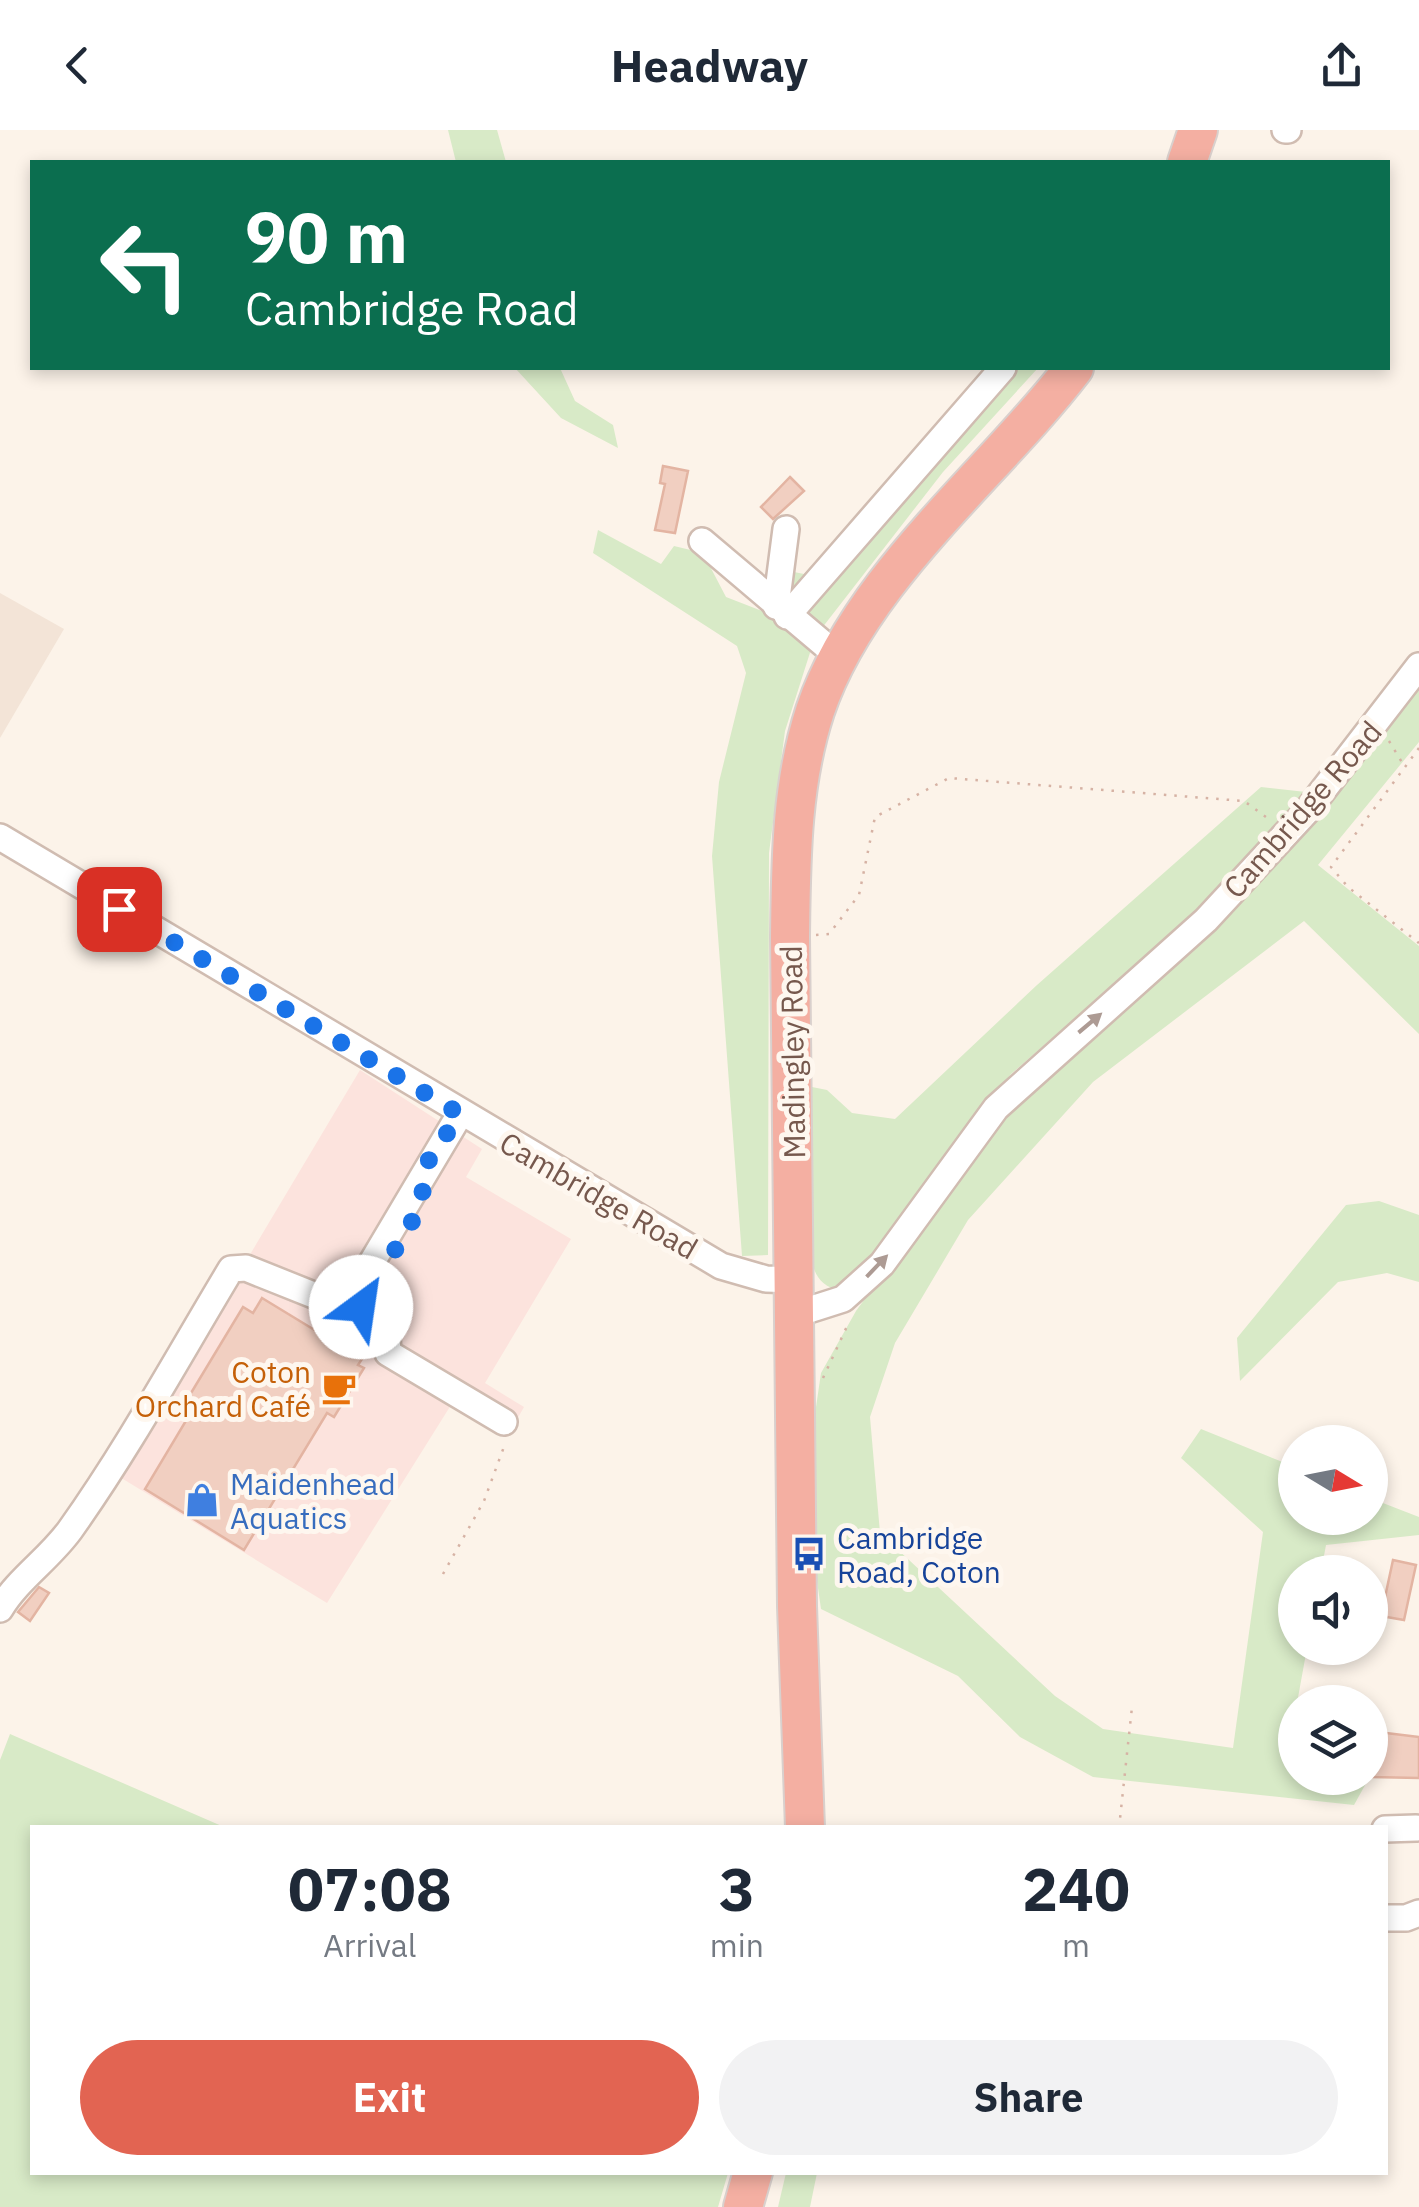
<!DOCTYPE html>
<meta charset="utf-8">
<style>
:root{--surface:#fff;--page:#f2f2f3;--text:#1f2937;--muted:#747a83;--accent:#e26452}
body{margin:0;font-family:"IBM Plex Sans",sans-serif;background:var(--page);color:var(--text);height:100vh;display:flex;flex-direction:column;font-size:38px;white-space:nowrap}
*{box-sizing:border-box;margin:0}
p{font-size:32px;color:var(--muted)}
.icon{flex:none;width:55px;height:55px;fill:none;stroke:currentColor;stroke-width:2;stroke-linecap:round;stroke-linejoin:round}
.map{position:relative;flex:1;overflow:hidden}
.sheet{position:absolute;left:30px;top:1695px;width:1358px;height:350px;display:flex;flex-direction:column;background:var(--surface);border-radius:0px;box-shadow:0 5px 15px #0003}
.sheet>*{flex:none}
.top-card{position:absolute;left:30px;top:30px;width:1360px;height:210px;border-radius:0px;box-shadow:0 5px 15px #0003;background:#0b6e4f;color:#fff;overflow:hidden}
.needle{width:65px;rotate:100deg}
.tools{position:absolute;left:1278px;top:1295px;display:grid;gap:20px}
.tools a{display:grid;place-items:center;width:110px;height:110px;border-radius:50%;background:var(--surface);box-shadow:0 5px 15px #0003;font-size:50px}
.pin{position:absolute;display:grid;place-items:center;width:85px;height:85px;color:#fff;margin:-42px;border-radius:20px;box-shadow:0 5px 15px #0006}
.me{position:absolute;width:110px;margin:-55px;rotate:31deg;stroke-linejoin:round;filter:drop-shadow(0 0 8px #0008)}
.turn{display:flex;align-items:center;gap:35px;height:210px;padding:0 50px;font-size:45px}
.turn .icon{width:130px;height:130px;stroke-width:2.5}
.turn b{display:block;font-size:70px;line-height:85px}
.eta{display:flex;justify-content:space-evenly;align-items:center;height:170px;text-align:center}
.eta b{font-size:60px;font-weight:700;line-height:70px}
.action{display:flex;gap:20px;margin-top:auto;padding:20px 50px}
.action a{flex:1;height:115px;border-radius:60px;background:var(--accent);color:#fff;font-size:40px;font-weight:700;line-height:115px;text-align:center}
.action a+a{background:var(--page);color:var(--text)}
header{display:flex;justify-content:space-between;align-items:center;height:130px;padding:0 50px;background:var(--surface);font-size:45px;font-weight:700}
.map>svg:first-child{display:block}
.residential{fill:#f3e4d7}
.commercial{fill:#fce3dd}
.green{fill:#d8eac7}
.building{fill:#f1cfc1;stroke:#e3b4a2;stroke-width:2.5}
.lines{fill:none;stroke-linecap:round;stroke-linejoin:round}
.minor-casing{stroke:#d0bcb1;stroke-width:30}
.highway-casing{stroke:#d9d0cd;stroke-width:42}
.path{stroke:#d6b2a4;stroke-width:2.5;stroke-dasharray:2.5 8;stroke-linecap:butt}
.minor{stroke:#fff;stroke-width:25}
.highway{stroke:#f4afa2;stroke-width:38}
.oneway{fill:#ad9b94}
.route{stroke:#1a73e8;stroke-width:18;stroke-dasharray:0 32.4}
.labels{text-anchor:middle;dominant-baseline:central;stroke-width:10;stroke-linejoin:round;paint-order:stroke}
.street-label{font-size:30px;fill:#76584d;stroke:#fef7ef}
.food-label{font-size:30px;fill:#c56008;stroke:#fef7ef;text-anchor:end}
.shop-label{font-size:30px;fill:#366cbe;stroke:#fef7ef;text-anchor:start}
.transit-label{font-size:30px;fill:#164399;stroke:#fef7ef;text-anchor:start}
</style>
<header><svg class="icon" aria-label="back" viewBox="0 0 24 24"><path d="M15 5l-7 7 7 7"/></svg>Headway<svg class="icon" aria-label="share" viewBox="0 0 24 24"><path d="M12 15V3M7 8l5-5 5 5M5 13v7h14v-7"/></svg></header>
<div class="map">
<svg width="1419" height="2077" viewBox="0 0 1419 2077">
<rect width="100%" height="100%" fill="#fcf3e9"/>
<path class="residential" d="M0,463L64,499L0,608Z"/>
<path class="commercial" d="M360,940L482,1019L466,1047L571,1109L485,1253L524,1277L507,1307L451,1275L327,1473L118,1346Z"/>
<g class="green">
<path d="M448,0H497L506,32H456Z"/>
<path d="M515,238H560L575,271L613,295L618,318L561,288Z"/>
<path d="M992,238H1038L943,342L815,507L785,601L769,723L768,1125L742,1126L712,726L719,652L746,543L737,516L593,423L598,400L661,434L674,416L703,423L726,467L767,483L784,440L804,444Z"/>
<path d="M1419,549V612L1318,735L1419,816V904L1304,791L1093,952L968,1090L895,1213L870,1287L880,1403L1055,1566L1103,1599L1233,1618L1263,1402L1181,1328L1201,1299L1295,1337V1388H1370V1368L1419,1387V1405L1326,1415L1321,1442H1295V1518H1307L1287,1628L1295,1629V1648H1369L1354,1675L1093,1647L1020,1607L958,1546L821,1479L812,1416L810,1318L821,1243L856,1181L1019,957L1296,714Z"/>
<path d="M1261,657L1315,663L1166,809L1011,944L864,1138L841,1161C819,1156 813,1143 810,1122L807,956L827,960L852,983L895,989L1037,855Z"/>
<path d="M1379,1071L1419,1085V1152L1387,1143L1338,1152L1240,1251L1237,1208L1346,1075Z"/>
<path d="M10,1604L224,1697L32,1698V2042L728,2043L718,2077H0V1630Z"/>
<path d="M786,2043H817L810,2077H778Z"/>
</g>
<g class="building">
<path d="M663,336L688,341L675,403L655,400L665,354L660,353Z"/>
<path d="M790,347L804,361L773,389L761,377Z"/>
<path d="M262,1168L362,1229L358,1235L364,1238L334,1287L327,1283L244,1420L145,1359L196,1274L188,1268L243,1177L253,1183Z"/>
<path d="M1393,1430L1416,1435L1404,1490L1381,1486Z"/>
<path d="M39,1457L49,1463L30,1491L18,1482Z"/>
<path d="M1378,1602L1419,1607V1648L1372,1647Z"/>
</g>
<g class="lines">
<g class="minor-casing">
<g id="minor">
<path d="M1285,0H1288"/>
<path d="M702,411L839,527"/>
<path d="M776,476L786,399"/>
<path d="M787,486L1003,238"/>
<path d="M0,707L721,1136L766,1149L795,1150"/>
<path d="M353,1164L460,984"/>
<path d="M796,1184L843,1169L882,1134L996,978L1206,790L1307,681L1419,536"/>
<path d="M358,1187L387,1206L388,1223L504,1292"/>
<path d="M0,1479C18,1449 48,1430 70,1400C129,1317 178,1227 231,1139L246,1138L331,1172"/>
<path d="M1385,1699L1416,1698"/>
<path d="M1385,1788H1406L1419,1783"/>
</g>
</g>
<g class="highway-casing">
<g id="highway">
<path d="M1187,32L1198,0"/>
<path d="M805,1698L797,1476L790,807C791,730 791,655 815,581C859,449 991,346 1074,238"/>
<path d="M743,2077L753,2042"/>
</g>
</g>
<g class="path">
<path d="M1389,611L1403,634"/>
<path d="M1419,618L1331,737L1348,757L1419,813"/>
<path d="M816,805L829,804L859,765L875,687L949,648L1244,671L1270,690"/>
<path d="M823,1248L849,1192"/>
<path d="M443,1444L484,1371L505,1314"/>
<path d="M1119,1698L1132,1577"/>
</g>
<use href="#minor" class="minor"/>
<use href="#highway" class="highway"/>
</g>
<defs><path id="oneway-solid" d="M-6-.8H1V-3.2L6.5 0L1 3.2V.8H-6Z" transform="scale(2.5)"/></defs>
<g class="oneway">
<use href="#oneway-solid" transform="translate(1090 893) rotate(-40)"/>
<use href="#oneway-solid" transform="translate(877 1136) rotate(-46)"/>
</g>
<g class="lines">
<path class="route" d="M119,779L460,984L427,1033L420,1078L361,1177"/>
</g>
<defs>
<g id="cafe-bare" transform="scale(2.7)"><path d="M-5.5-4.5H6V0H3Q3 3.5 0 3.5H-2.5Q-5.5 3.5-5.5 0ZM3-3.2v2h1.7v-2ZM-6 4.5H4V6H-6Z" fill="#e8710a" stroke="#fef7ef" stroke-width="2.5" paint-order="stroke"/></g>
<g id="shop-bare" transform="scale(2.7)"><path d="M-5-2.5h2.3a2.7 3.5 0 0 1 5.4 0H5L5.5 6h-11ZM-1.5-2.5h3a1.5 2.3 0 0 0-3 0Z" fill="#3f7fe0" stroke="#fef7ef" stroke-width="2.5" paint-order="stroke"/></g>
<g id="bus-bare" transform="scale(2.7)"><path d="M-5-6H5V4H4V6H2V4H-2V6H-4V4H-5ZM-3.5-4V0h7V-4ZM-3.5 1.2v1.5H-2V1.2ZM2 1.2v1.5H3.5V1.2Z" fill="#1a4fb4" stroke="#fef7ef" stroke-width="2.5" paint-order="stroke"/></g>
</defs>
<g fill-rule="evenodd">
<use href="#cafe-bare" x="339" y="1258"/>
<use href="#shop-bare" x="202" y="1370"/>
<use href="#bus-bare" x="809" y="1424"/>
</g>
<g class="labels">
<g class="street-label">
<text transform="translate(1302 679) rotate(-49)">Cambridge Road</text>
<text transform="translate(792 922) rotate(-91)">Madingley Road</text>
<text transform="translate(599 1065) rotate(30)">Cambridge Road</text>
</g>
<g class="food-label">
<text x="311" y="1241">Coton<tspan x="311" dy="34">Orchard Café</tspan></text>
</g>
<g class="shop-label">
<text x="230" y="1353">Maidenhead<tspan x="230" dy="34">Aquatics</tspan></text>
</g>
<g class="transit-label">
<text x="837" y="1407">Cambridge<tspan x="837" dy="34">Road, Coton</tspan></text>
</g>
</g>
</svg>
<div class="tools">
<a><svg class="needle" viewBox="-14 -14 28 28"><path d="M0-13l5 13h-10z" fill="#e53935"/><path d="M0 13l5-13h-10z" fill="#747a83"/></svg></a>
<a><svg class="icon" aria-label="sound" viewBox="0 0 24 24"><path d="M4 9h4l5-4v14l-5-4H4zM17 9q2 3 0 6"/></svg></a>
<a><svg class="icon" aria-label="layers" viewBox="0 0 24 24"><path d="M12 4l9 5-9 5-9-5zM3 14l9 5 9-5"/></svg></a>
</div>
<div class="pin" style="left:119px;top:779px;background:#d93025"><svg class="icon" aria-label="arrive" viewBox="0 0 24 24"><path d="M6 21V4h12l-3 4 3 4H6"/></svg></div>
<svg class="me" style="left:361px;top:1177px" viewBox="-20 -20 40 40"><circle r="19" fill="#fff"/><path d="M0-13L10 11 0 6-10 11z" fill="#1a73e8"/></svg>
<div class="top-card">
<div class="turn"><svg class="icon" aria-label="left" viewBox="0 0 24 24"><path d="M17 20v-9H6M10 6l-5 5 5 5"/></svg><div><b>90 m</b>Cambridge Road</div></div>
</div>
<section class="sheet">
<div class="eta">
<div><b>07:08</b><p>Arrival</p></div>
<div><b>3</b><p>min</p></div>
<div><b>240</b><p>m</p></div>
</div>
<div class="action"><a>Exit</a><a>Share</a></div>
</section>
</div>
